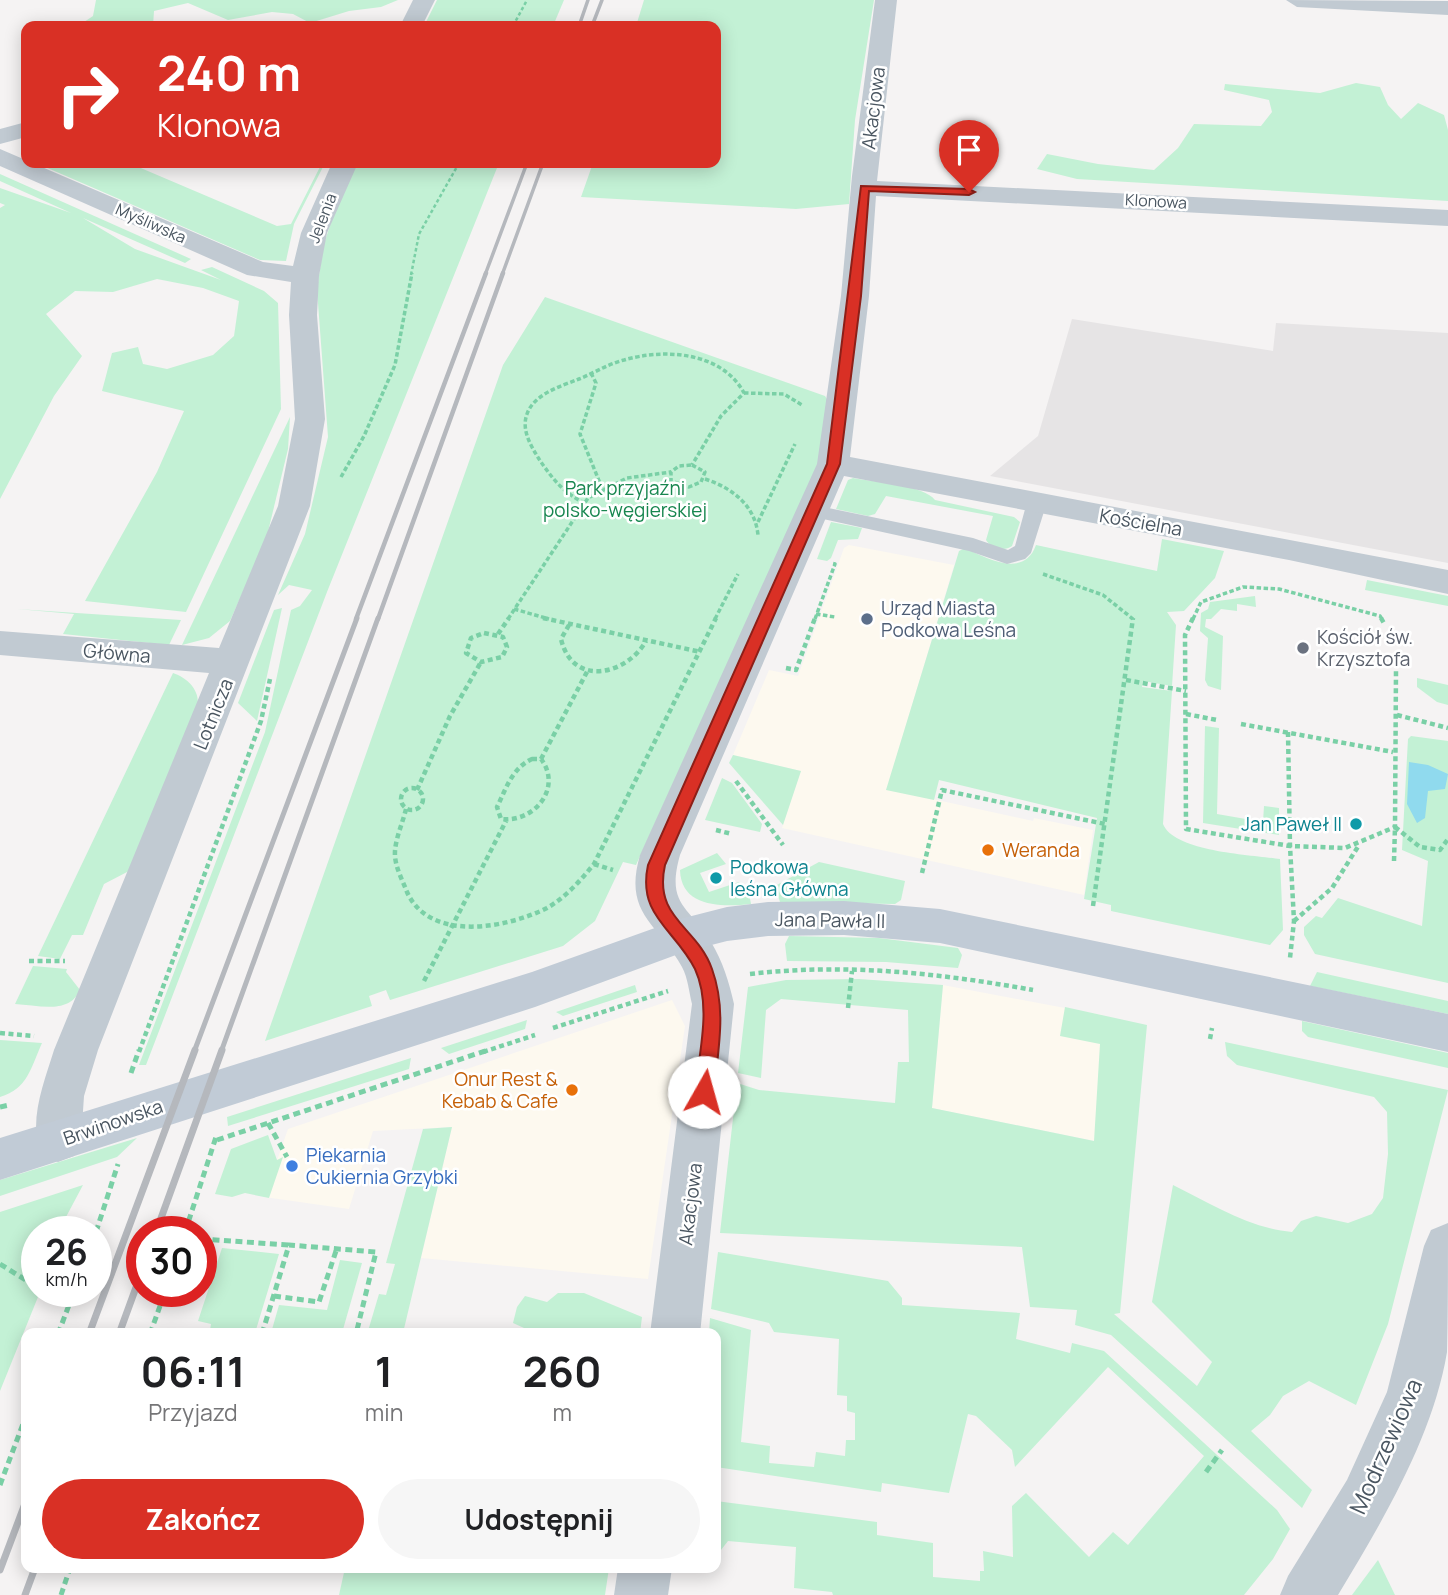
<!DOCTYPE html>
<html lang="pl">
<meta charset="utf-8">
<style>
:root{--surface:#fff;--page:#f6f6f6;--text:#202124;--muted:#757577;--accent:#d93025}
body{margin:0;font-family:Manrope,sans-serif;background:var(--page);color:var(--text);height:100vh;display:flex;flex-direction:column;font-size:26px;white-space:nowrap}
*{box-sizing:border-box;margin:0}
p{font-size:23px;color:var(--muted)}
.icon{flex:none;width:38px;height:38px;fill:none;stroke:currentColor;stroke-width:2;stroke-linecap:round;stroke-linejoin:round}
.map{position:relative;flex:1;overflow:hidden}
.panel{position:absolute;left:21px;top:1328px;width:700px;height:245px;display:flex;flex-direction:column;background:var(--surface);border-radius:14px;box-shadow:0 4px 18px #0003}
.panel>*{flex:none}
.banner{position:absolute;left:21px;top:21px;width:700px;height:147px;border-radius:14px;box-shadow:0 4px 18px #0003;background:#d93025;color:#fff;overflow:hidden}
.speed{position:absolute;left:21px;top:1216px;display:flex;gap:14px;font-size:35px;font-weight:700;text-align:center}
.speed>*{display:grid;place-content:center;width:91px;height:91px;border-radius:50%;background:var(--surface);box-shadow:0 4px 18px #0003;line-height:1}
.speed small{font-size:18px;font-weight:400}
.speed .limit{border:10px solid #d22;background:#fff;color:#111}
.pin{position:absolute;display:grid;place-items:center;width:60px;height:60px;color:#fff;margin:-72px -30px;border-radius:50% 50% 50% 0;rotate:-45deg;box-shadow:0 0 7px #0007}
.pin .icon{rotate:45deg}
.me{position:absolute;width:77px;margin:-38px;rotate:7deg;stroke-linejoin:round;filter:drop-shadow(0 0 5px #0008)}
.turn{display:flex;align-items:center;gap:24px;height:147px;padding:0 21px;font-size:32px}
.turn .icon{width:91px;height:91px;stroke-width:2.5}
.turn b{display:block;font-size:49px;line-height:60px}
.eta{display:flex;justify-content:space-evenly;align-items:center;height:119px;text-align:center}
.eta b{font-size:42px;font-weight:700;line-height:49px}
.primary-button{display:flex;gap:14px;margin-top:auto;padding:14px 21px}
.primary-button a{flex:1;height:80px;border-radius:42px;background:var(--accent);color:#fff;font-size:28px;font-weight:700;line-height:80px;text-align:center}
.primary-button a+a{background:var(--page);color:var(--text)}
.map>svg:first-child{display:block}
.commercial{fill:#fdf9ef}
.education{fill:#e6e4e5}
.green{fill:#c3f1d5}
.water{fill:#90daee}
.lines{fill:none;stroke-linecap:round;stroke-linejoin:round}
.path-far3{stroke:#7ad0a6;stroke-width:2.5;stroke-dasharray:3.5 2.5;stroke-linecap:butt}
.path-far2{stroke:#7ad0a6;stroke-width:3.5;stroke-dasharray:4.5 2.5;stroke-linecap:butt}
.path-far1{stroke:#7ad0a6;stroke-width:4.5;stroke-dasharray:5 3.5;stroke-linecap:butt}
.path{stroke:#7ad0a6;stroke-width:5;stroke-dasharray:7 4.5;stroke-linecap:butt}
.lane{fill:#c1cad2;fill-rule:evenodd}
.street{fill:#c1cad2;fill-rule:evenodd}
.secondary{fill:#c1cbd6;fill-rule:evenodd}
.rail-far3{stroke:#b5b8bd;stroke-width:3.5}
.rail-far2{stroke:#b5b8bd;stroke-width:4.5}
.rail-far1{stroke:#b5b8bd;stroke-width:5}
.rail{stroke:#b5b8bd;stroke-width:7}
.route{fill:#d93025;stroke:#8d1f18;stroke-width:2}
.service-dot{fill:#5c6f8a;stroke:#fff;stroke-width:2.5}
.worship-dot{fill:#6b7280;stroke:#fff;stroke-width:2.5}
.culture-dot{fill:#0f9aa8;stroke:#fff;stroke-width:2.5}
.food-dot{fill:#e8710a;stroke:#fff;stroke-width:2.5}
.shop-dot{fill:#3f7fe0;stroke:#fff;stroke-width:2.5}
.labels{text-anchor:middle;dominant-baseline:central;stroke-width:5;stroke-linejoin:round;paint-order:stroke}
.far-street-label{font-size:16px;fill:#4a5661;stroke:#fff}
.street-label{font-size:19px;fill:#4a5661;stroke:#fff}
.park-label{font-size:19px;fill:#17864f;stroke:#fff}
.service-label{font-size:19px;fill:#4e5e75;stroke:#fff;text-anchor:start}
.worship-label{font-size:19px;fill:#5b616d;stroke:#fff;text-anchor:start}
.culture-label{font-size:19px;fill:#0d838f;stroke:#fff;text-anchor:end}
.food-label{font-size:19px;fill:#c56008;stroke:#fff;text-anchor:start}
.shop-label{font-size:19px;fill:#366cbe;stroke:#fff;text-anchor:start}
.near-street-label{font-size:23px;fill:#4a5661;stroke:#fff}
</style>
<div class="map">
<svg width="1448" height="1595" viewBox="0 0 1448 1595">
<rect width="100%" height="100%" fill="#f5f3f3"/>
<g class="commercial">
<path d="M849,545L954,565L887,789L1033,821L1034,818L1093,830L1084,895L782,828L801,771L733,755L769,670L798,676L844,548Z"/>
<path d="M943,985L1102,1015L1095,1141L932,1108Z"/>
<path d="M672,1000L685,1026L648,1279L421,1258L452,1127L373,1131L349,1209L264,1197L288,1129Z"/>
</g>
<path class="education" d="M1072,319L1273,351L1276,323L1448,333V563L990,476L1038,436Z"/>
<g class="green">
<path d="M96,0H398L381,7L349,11L310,23L293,14L272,12L228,20L188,3L154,11L153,26H78L93,16Z"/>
<path d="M437,0H564L553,26H424Z"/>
<path d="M644,0H874L855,120L849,204L796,209L581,197L593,163H716V26H636Z"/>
<path d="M1356,83L1380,87L1388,105L1401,119L1418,103L1444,115L1448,130V201L1077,179L1037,169L1047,154L1098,164L1154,170L1178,148L1194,124L1261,126L1272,112L1269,100L1224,90L1225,84L1320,93Z"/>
<path d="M36,163H129L277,226L291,224L322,163H325L294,224L286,261L260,260Z"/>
<path d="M357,163H499L327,592L146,1065H139L265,732L291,610L300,606L312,590L289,585L278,595L305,534L328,437L317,290L323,247L335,210Z"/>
<path d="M0,174L191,259L185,263L83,218L135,249L221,280L201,270L212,267L264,291L278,303L281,409L186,612L85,601L157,472L184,411L102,391L112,353L138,347L143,364L167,369L213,355L234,336L239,301L203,288L157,279L113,292L75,291L46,314L82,356L54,396L0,499V208L5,205L0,203V188L71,213L0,181Z"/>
<path d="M545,297L825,396L833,408L822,456L636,865L623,862L595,921L563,946L390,1000L386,990L369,996L372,1006L265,1041L503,365Z"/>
<path d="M290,417L288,449L266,540L230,621L209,638L182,645Z"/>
<path d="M853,478C873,482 924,485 935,500L1014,517L1020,522L1012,546C1004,552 991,548 986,540L993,516L886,496L875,514L868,516L836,509L848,480Z"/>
<path d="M831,522L862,528L858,539L838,540L831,558L827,561L817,559Z"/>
<path d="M1162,539L1224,551L1215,578L1184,611L1167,612L1176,625L1172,686L1143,681L1142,687L1172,691L1163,824C1174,852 1253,855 1280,859L1283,930L1270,945L1111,911V905L1084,899L1097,818L939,780L934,800L886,790L959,551L965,548C986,558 1024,579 1036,545L1157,571Z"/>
<path d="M1367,580L1448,596V606L1365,590Z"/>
<path d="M1255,596L1256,607L1237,604V611L1221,609L1211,619H1206L1205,627L1223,636L1221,690L1208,686L1205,680L1208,638L1200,631L1201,613L1208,609L1210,602Z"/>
<path d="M282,608L257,721L238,703L274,610Z"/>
<path d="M17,609L181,620L169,645L63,634L74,614Z"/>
<path d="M173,673C187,678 198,688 198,703L129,871L104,884L83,935H72L60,959L38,956Z"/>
<path d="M1417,678L1448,685V705L1437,702L1417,687Z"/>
<path d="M1205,726L1219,728L1217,814L1263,822L1264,806L1279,808V835L1203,823Z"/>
<path d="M1411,736L1448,741V983L1315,954L1304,935V927L1316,916L1322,918L1338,898L1422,926L1428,861L1402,850L1408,739Z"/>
<path d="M733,755L801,771L783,825L729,763Z"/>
<path d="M722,778L732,783L762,824L760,832L705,820Z"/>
<path d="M717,853L726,864L700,873L709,892L739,882L749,893L751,904C723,907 681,908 680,870Z"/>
<path d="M819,862L905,881L901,900L895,904L780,902L775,886Z"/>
<path d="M789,936L879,938L958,948L962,955L958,968L886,962L787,961L785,944Z"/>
<path d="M33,966L67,969L66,972L80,990C69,1015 38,1005 15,1004Z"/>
<path d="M1317,972L1448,1001V1014L1310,986Z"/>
<path d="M859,979L943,985L932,1108L1094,1141L1100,1044L1060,1036L1065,1007L1147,1025L1120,1313L1114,1314L1197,1386L1212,1362L1152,1302L1173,1185C1212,1204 1248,1228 1292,1232L1301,1221L1316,1216L1348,1223L1372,1214L1383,1198L1388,1154L1387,1112L1374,1097L1237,1065L1227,1056L1225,1042L1448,1090L1388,1324L1356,1405L1309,1381L1283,1396L1270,1415L1251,1431L1312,1490L1302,1508L1111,1335L1075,1325L1077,1310L1030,1307L1022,1247L720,1233L737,1083L759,1090L895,1103L898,1062H909L908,1010L781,999L766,1010L761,1078L738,1073L748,987L786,980Z"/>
<path d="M635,985L637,992L563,1016L556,1012Z"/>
<path d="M527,1020L525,1029L449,1054L441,1048Z"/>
<path d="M1302,1021L1448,1053V1068L1308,1037L1302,1031Z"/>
<path d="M0,1040L42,1043C31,1067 28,1089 0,1097Z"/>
<path d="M411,1058L409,1069L228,1126L227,1117Z"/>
<path d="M452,1127L403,1333L368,1331L379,1294L386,1295L395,1264L386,1263L423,1129Z"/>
<path d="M268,1135L277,1160L283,1157L269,1198L245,1193L232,1197L215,1194L231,1149Z"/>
<path d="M137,1138L117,1157L0,1196V1180Z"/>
<path d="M83,1185L58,1232H37V1292H40L0,1391V1212Z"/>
<path d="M222,1248L279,1254L255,1333L210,1330L211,1324L198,1321Z"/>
<path d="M718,1252L888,1281L902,1298V1305L1020,1313L1016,1339L1070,1353L1072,1343L1104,1351L1277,1510L1290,1529L1273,1559L1244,1595H833L832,1592L794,1588L796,1547L728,1541L721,1550L716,1549V1501L877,1522V1535L933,1543V1577L980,1581V1571H984L983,1551L1013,1557L1012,1506L1026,1493L1089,1557L1113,1532L1128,1545L1204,1456L1108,1367L1015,1467L1012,1450L976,1416L968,1414L949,1493L882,1483L881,1492L716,1467V1334L709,1333L710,1318L751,1330L741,1442L770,1446L769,1463L814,1467L816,1452L845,1456L846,1440H855V1413L847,1411V1396L837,1395L839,1339L774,1332L769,1323L711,1309Z"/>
<path d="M340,1260L362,1263L342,1333H271L279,1305L327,1310Z"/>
<path d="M558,1293H584L642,1317L640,1333H524V1328L513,1323L517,1307L525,1296L547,1302Z"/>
<path d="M1378,1560L1395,1595H1352Z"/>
<path d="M345,1568H609L605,1595H339Z"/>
</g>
<path class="water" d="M1409,762L1428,765L1448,774L1445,789L1428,791L1425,818L1417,823L1407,804Z"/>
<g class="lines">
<g class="path-far3">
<path d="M513,26L527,0"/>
<path d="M411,275L419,234L459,163"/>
</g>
<g class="path-far2">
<path d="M591,373L596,383L580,434L602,488"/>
<path d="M744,393L784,394L802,405"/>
<path d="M692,465L705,472L701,482L689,487L671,481V472L679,466Z"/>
<path d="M341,477L364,436L395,365L412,273"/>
<path d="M705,479C732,488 755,505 758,535"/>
<path d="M585,503C564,494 551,477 539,459C531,446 521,430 527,414C534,394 561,386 579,379C594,373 608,364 624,360C665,348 722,352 744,393L721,416L692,465"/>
<path d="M758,522L795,444"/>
<path d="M1043,574L1103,595L1133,619"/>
<path d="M514,609L549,619"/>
<path d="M816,614L835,617"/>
<path d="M508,619L588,498L627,478L671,472"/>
<path d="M715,619L738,574"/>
<path d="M815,619L835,564L831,563"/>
<path d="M1193,619L1201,602L1243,587L1279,589L1380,616L1382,619"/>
</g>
<g class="path-far1">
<path d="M543,618L701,652"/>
<path d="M1193,618L1185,635L1186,829L1290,846L1294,921L1290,958"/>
<path d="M1381,618L1385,625"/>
<path d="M569,625L561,639C572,687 626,676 646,641"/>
<path d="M484,633L503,637L507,647L502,657L481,662L466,653L471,638Z"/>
<path d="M498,634L509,618"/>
<path d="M786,668L796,670L815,618"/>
<path d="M1126,680L1186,691"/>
<path d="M1186,714L1217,720"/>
<path d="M1397,715L1448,728"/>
<path d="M1241,724L1393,752"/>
<path d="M1288,732L1290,846L1345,848L1395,827L1396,669"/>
<path d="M532,759H541C563,788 534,823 501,819L497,807C506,789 512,768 532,759Z"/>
<path d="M541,759L588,670"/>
<path d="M736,781L783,845"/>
<circle cx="412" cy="799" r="11"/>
<path d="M417,790L450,716L481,662"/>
<path d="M406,809C403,822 396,837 395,851C394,865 402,879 407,892C430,943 507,928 547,908C566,897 580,881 594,864L716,618"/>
<path d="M1395,827L1420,847L1440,850L1448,839"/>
<path d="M716,830L732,834"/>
<path d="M1394,861L1395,827"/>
<path d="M594,864L613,870"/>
<path d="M922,873L942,790L1105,824"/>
<path d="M1093,906L1133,618"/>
<path d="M1294,921L1332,888L1359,845"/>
<path d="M29,961H65"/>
<path d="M750,974C846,963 938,973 1033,990"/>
<path d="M424,981L506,821"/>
<path d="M848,1008L852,971"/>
<path d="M553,1028L668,991"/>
<path d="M0,1033L34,1036"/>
<path d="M1210,1039L1212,1028"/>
<path d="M139,1052L261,721L270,679"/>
<path d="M483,1052L535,1035"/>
</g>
<g class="path">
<path d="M131,1073L139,1050"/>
<path d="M0,1107L9,1105"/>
<path d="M268,1123L287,1157"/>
<path d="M217,1140L488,1050"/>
<path d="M96,1232L118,1164"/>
<path d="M185,1232L216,1137"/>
<path d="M201,1239L289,1245"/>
<path d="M0,1264L37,1287"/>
<path d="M62,1292L73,1293"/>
<path d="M274,1296L319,1302L337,1248"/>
<path d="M58,1334L74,1292"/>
<path d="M150,1334L165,1292"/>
<path d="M262,1334L289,1245L376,1252L356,1334"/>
<path d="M1206,1472L1222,1450"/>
<path d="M0,1485L26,1416"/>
<path d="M61,1595L70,1568"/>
</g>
<path class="lane" d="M1037,496L1047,502L1031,553L1025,559L1007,564L969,551L814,517L804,511L814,505L973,538L1008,550L1015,546L1027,502Z"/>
<g class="street">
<path d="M413,0H435L422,26H400Z"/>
<path d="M875,0H897L877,181L1448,210V226L876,196L869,296L850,457L1448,570V594L1289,560L844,476L680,855C666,905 688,905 711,942C723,962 729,982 734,1004L700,1334H650L692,1004C689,992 688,978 682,967C657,922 623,914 640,855L817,464L841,296L852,176Z"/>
<path d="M1286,0L1448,1V15L1297,7Z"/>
<path d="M26,122V137L0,144V129Z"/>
<path d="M0,149L263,262L293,266L301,233L332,163H358L327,233L319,276L317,315L325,419L310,506L98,1050L84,1096L81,1141L74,1156L58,1162L42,1156C27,1123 44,1083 54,1050L209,673L0,655V631L219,648L278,506L295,419L289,315L291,282L247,275L0,166Z"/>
<path d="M1448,1223C1448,1262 1448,1315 1447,1352C1433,1437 1382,1522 1338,1595H1280L1288,1576L1347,1480L1387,1392L1424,1246L1431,1230Z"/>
<path d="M618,1568H672L668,1595H614Z"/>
</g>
<path class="secondary" d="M844,901L940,909L1448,1014V1052L940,943L844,935L768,936L727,941L684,952L535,1007L0,1180V1138L532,972L680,919L727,907L768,902Z"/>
<g class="rail-far3">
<path d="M579,26L588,0"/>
<path d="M592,26L602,0"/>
<path d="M485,275L527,163"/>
<path d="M502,275L543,163"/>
</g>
<g class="rail-far2">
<path d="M356,619L486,273"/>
<path d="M378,619L503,273"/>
</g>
<g class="rail-far1">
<path d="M194,1052L357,618"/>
<path d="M221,1052L378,618"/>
</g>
<g class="rail">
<path d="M156,1232L222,1050"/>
<path d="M89,1334L195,1050"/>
<path d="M119,1334L142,1271"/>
<path d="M0,1570L26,1501"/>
<path d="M25,1595L35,1568"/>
</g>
</g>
<path class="route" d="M861,186L969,189L975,192L969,195L869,191L861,296L840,464L665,865C653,919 697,926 712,969C727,1011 718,1048 714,1092L711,1098L704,1101L698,1098L695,1092C699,1053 712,1006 695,969C675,929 637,916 648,865L827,464Z"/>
<circle class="service-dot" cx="867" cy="619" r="7"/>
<circle class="worship-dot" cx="1303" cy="648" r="7"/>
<g class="culture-dot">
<circle cx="1356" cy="824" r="7"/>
<circle cx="716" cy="878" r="7"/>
</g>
<g class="food-dot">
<circle cx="988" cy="850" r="7"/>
<circle cx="572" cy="1090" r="7"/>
</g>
<circle class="shop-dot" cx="292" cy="1166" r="7"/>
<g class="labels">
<g class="far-street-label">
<text transform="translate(1156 201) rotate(3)">Klonowa</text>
<text transform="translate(322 218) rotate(-69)">Jelenia</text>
<text transform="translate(151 223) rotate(24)">Myśliwska</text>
</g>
<g class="street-label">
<text transform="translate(873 108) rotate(-83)">Akacjowa</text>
<text transform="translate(1141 522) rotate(10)">Kościelna</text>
<text transform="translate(117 653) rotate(5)">Główna</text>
<text transform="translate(213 714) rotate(-68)">Lotnicza</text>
<text transform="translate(830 920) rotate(1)">Jana Pawła II</text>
<text transform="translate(113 1122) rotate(-19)">Brwinowska</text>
<text transform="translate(690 1204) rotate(-83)">Akacjowa</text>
</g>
<g class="park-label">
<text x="625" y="488">Park przyjaźni<tspan x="625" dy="22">polsko-węgierskiej</tspan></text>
</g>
<g class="service-label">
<text x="881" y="608">Urząd Miasta<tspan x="881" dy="22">Podkowa Leśna</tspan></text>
</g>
<g class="worship-label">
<text x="1317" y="637">Kościół św.<tspan x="1317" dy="22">Krzysztofa</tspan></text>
</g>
<g class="culture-label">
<text x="1342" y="824">Jan Paweł II</text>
<text x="730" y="867" text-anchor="start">Podkowa<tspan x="730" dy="22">leśna Główna</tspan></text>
</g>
<g class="food-label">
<text x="1002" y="850">Weranda</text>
<text x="558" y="1079" text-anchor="end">Onur Rest &amp;<tspan x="558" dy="22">Kebab &amp; Cafe</tspan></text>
</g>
<g class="shop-label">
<text x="306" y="1155">Piekarnia<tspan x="306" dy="22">Cukiernia Grzybki</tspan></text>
</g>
<g class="near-street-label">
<text transform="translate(1385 1446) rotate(-66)">Modrzewiowa</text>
</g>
</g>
</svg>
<div class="speed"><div>26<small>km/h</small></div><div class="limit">30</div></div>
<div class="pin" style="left:969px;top:192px;background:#d93025"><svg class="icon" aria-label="arrive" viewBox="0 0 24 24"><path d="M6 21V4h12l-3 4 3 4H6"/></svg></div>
<svg class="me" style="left:704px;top:1092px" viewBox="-20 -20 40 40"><circle r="19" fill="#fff"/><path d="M0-13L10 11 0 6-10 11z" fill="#d93025"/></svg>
<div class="banner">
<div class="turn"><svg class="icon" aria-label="right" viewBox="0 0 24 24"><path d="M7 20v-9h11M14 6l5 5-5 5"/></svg><div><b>240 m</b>Klonowa</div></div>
</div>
<section class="panel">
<div class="eta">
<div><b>06:11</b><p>Przyjazd</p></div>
<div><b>1</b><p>min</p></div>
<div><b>260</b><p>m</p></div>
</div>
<div class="primary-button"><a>Zakończ</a><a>Udostępnij</a></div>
</section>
</div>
